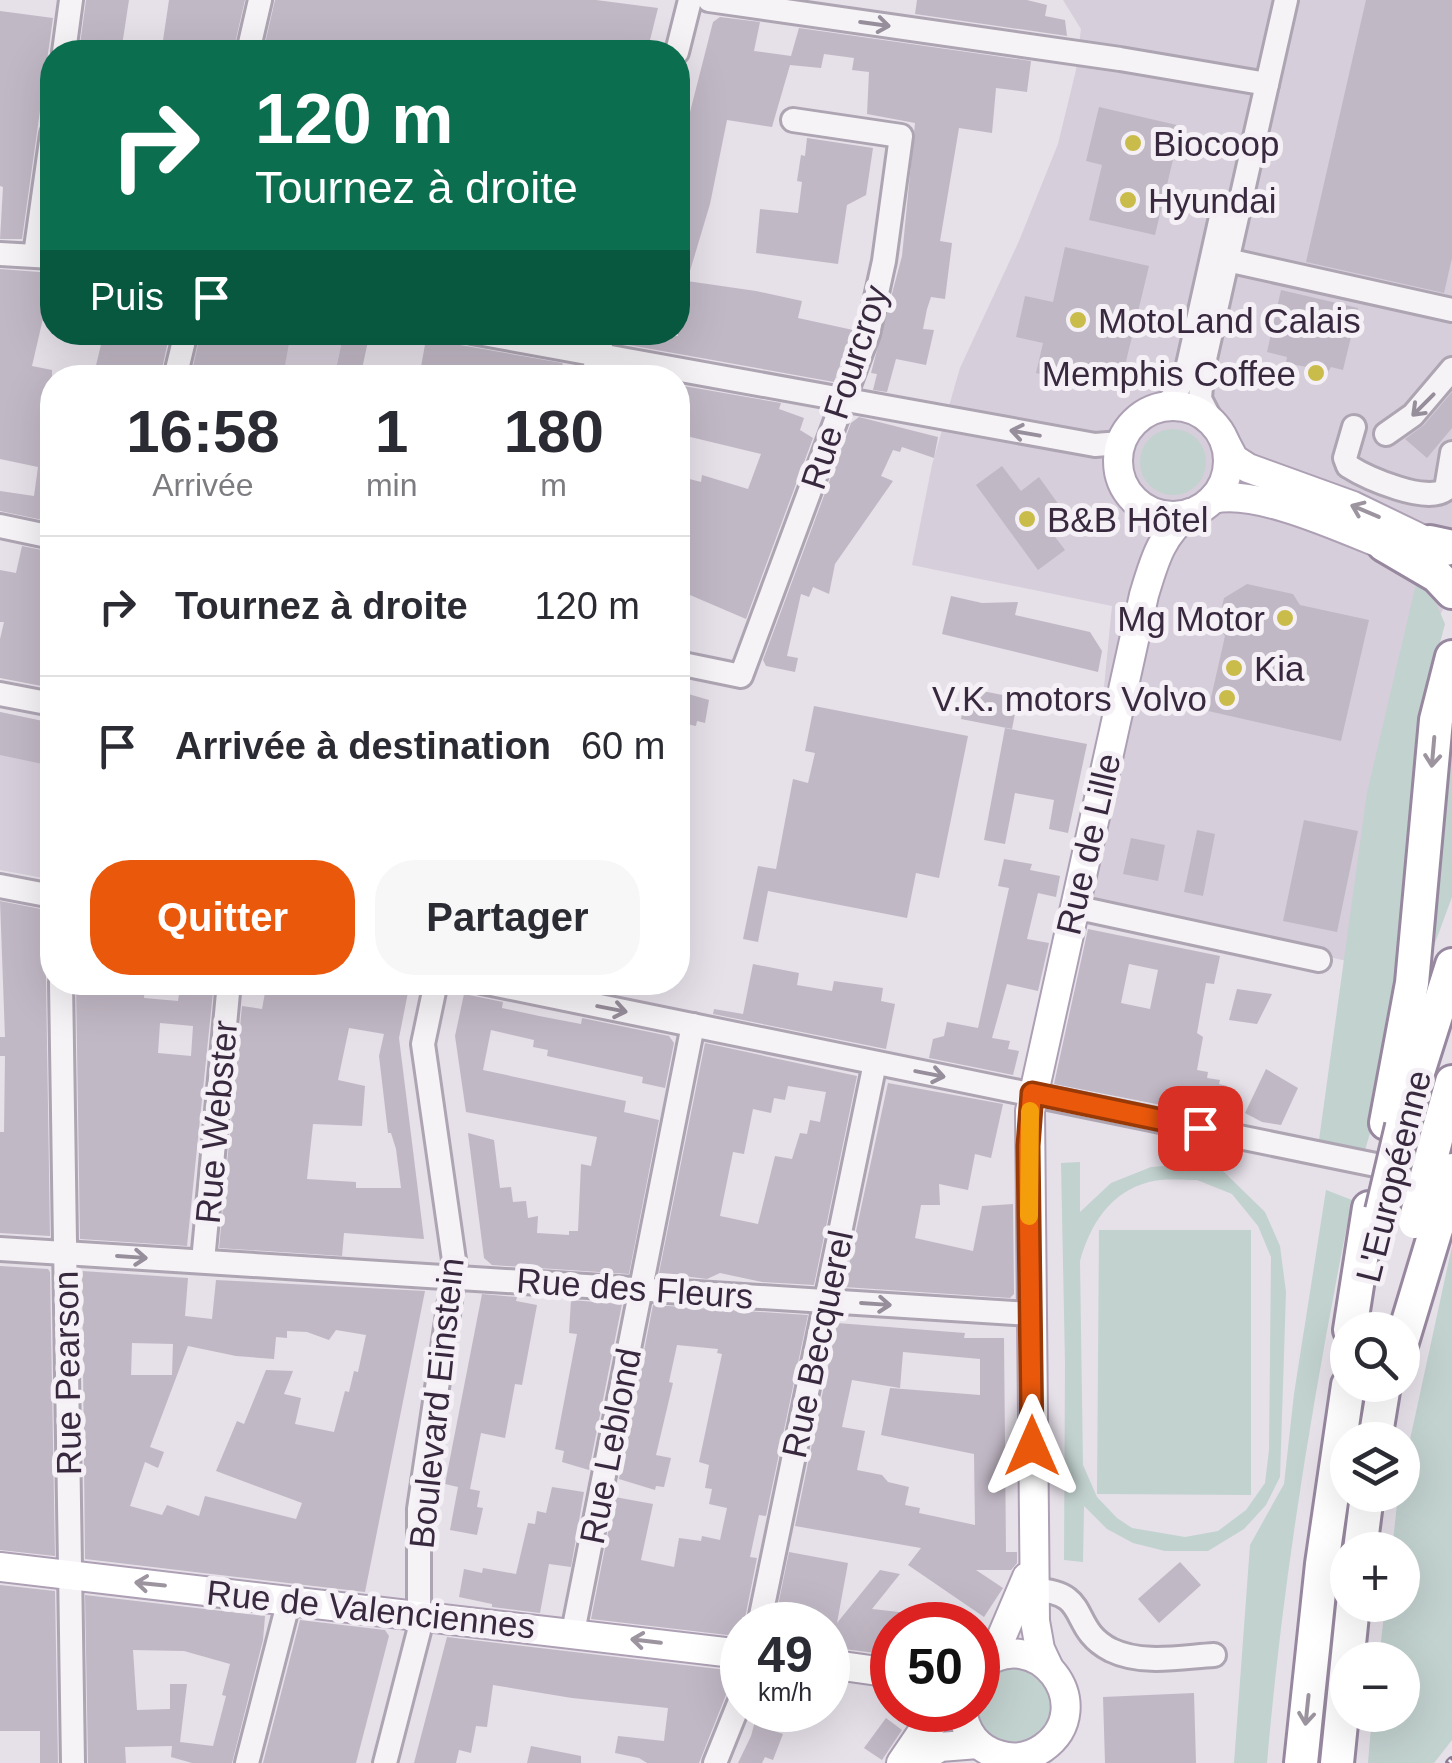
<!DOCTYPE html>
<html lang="fr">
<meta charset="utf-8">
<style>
:root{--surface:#fff;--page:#f7f7f7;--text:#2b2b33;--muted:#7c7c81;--line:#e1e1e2;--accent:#ea580c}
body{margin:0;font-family:Helvetica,sans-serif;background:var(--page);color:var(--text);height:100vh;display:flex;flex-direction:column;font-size:38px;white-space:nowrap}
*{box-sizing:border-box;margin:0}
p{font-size:32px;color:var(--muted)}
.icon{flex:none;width:55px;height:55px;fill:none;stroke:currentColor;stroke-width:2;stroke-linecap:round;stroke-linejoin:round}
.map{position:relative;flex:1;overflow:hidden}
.details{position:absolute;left:40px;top:365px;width:650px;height:630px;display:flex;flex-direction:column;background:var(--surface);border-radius:40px;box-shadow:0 10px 40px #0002}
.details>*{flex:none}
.banner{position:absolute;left:40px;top:40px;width:650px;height:305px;border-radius:40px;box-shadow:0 10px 40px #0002;background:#0b6e4f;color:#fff;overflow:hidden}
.fabs{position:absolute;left:1330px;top:1312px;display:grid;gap:20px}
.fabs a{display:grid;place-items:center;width:90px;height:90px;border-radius:50%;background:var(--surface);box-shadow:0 10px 40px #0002;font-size:50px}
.speed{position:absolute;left:720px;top:1602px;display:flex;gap:20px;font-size:50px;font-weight:700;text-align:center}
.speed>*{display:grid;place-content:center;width:130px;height:130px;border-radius:50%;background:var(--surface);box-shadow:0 10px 40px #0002;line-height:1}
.speed small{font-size:25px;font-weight:400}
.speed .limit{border:15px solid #d22;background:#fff;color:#111}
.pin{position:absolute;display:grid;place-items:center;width:85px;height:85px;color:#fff;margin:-42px;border-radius:20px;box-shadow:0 5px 15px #0006}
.me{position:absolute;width:110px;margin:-55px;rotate:0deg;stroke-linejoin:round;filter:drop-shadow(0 0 8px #0008)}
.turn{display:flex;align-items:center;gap:35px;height:210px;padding:0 50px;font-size:45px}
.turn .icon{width:130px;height:130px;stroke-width:2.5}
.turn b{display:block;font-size:70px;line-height:85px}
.then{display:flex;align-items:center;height:95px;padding:0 50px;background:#0003;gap:20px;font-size:38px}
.eta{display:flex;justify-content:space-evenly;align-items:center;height:170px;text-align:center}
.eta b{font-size:60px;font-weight:800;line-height:70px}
.action{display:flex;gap:20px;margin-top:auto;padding:20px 50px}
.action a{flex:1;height:115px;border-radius:40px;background:var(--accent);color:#fff;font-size:40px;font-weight:800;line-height:115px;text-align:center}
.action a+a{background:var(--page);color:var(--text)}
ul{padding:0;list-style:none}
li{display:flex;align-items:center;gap:30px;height:140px;padding:0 50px;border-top:2px solid var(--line)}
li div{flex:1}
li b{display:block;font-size:38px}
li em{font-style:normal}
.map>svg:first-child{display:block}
.built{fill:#d6ceda}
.green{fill:#c2d2cf;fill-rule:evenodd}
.building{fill:#c1b8c5;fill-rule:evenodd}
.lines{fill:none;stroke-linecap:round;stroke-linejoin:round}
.minor-casing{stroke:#aea5b3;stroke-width:28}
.major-casing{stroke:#ada0b4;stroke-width:32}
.highway-casing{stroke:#97889f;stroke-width:38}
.minor{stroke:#f6f3f7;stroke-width:22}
.major{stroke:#fff;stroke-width:28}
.highway{stroke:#fff;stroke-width:32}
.rail-casing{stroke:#8a7a92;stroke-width:10}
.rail{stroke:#f4f0f6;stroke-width:6;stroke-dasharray:19;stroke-linecap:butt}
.highway-bridge-casing{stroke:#97889f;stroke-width:38;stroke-linecap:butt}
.highway-bridge{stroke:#fff;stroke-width:32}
.oneway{stroke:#978e9b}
.oneway2{stroke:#9c949f}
.route-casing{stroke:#983908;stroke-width:25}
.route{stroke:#ea580c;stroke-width:18}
.slow{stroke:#f59e0b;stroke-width:18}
.poi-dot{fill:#c9bc4a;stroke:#f4f0f6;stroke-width:4}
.labels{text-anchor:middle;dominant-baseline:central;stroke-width:10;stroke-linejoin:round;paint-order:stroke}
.poi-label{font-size:35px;fill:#38293f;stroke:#f4f0f6;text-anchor:start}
.street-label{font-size:35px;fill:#38293f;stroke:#f4f0f6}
</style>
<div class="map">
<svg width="1452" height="1763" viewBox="0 0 1452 1763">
<rect width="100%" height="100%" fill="#e6e0e9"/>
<g class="built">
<path d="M1063,0H1452V594L1441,613L1417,730L1399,973L1083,900L1112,606L912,565L932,465L960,368L1019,241L1058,144L1076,70L1081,29Z"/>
<path d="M200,333H344L334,377L190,378Z"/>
<path d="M0,712L52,723V865L49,879L0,870Z"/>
</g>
<g class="green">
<circle cx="1173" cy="462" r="33"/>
<path d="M1416,584L1432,594L1445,624L1417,730L1399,973L1374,1120L1365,1150L1319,1140L1367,793Z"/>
<path d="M1452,691V897L1420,984Z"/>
<path d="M1080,1162V1212L1111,1183L1151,1167L1192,1164L1223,1171L1265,1212L1280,1246L1286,1292L1280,1477L1266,1505L1244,1529L1208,1551H1165L1133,1543L1107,1529L1084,1506L1083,1562L1064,1560L1065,1363L1061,1163ZM1197,1180L1232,1194L1258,1226L1271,1257L1269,1450L1265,1483L1246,1510L1218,1531L1185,1537L1132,1528L1117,1518L1097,1497L1083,1465L1080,1261C1090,1225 1110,1192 1149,1182C1164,1178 1182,1180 1197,1180Z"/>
<path d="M1326,1190L1352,1200C1315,1386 1283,1574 1267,1763H1234L1250,1545L1284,1484L1294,1394Z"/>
<path d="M1099,1230H1251V1495L1097,1494Z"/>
<path d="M1452,1246V1740L1434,1763H1368L1372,1715H1402V1660H1379L1385,1605H1402V1550H1392L1398,1495H1402L1403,1472Z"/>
<circle cx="1014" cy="1706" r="38"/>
</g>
<g class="building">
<path d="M86,0H129L121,52H79Z"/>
<path d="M169,0H245L233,52H185L162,47Z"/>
<path d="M275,0H596L658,8L647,52H263Z"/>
<path d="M917,0H1027L1047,5L1045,16L1065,20L1067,36L915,14Z"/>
<path d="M1366,0H1452V258L1444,293L1306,262Z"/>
<path d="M0,11L53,18L22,239H0L3,187L0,186Z"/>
<path d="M720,17L760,22L754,51L791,56L799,28L1031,61L1027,92L996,88L992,133L959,128L940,241L952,243L945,299L931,297L927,309L923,329L934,330L926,365L896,359L887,392L873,390L877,374L871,373L902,256L915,123L867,114L869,72L852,70L854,58L824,54L821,68L790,65L772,127L727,120L710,204L687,281L756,291L802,301L798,318L853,330L834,382L629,345L633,332L678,336V159L713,22Z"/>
<path d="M1099,107L1181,126L1155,235L1089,220L1102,165L1086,161Z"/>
<path d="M807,138L873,148L866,195L847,205L838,264L756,253L760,209L798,213L802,182L797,181L801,155L805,156Z"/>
<path d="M1065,247L1149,266L1122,378L1106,389L1036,373L1043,343L1016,337L1025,296L1053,302Z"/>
<path d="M0,269L52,273V316L44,314L32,366L52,370V522L0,511V491L34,496L38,467L0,459Z"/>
<path d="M1281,290L1358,308L1343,370L1331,367L1325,377L1307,367L1286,363L1287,357L1267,352Z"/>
<path d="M104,332H170L160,378H93Z"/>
<path d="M201,332H291L284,371L265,366L263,378L191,376Z"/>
<path d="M344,332H370L360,378H334Z"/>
<path d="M426,339L562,363L565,369L563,378H419Z"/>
<path d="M678,385L781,403L779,409L804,418L800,430L813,438L746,619L683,592L685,582L678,581V476L701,482L702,475L748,489L761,454L678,434Z"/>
<path d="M1452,392V428L1427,458L1405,439L1424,425Z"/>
<path d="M859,417L938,437L934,458L902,447L900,452L893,450L881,476L893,481L835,564L829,594L813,587L809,597L801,594L787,656L798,658L795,672L766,666L763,660L851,423Z"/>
<path d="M1002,466L1021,491L1039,477L1064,512L1046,525L1065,550L1038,570L976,485Z"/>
<path d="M22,546L52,552V688L0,678V639L4,622H0V570L16,573Z"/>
<path d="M1247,584L1293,594L1300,605L1369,620L1341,741L1208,711L1225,636L1218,625L1224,598Z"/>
<path d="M951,596L982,603L1018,602L1015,615L1090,632L1102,651L1098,672L942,634Z"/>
<path d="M967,688L1018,698L1012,729L961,719Z"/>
<path d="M678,691L709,700L705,723L697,721L696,726L681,723L683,715L678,714Z"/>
<path d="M814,706L968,736L939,878L916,873L907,918L768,891L758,942L743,939L758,866L776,869L793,779L808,783L815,753L805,751Z"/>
<path d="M0,712L52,723V766L0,755Z"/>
<path d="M1005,728L1087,744L1068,833L1049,829L1054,800L1015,793L1005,844L984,840Z"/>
<path d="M1304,820L1358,831L1337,932L1283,921Z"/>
<path d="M1197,830L1215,834L1203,896L1184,892Z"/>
<path d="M1131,838L1165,845L1158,881L1123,874Z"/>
<path d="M1004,859L1032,864L1030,870L1060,876L1056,897L1038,893L1027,939L1049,943L1038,991L1007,984L992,1038L1010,1041L1008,1049L1019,1051L1013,1075L929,1058L933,1039L944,1036L947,1022L978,1028L1009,888L998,886Z"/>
<path d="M0,901L41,909L45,913L50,1236L0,1233V1132H4L5,1056H0V1037H5Z"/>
<path d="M1088,929L1220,956L1214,984L1206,983L1197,1033L1203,1037L1197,1070L1208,1072L1207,1078L1220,1080L1219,1084L1227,1086L1212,1115L1054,1084ZM1129,964L1158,970L1150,1009L1121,1003Z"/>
<path d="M753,964L799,973L797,985L832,991L834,981L883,988L881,1001L895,1004L886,1049L713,1014L714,1009L743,1014Z"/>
<path d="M76,982L145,984L144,998L178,1001L181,982H214L187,1246L80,1239ZM160,1023L193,1026L191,1056L158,1053Z"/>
<path d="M267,982H410L399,1038L424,1239L344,1233L342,1256L219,1248L242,1006L262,1009ZM349,1028L384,1034L379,1056L388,1133H391L396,1149L401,1188H356V1182L307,1179L313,1124L362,1126L365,1086L338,1080Z"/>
<path d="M1237,989L1272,994L1257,1024L1229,1020Z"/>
<path d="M464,994L503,1002L502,1008L539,1016L581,1024L582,1018L669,1036L674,1043L665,1088L642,1083L643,1077L547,1056L548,1050L533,1047L534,1040L491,1030L483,1070L626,1101L624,1112L659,1120L629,1274L492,1265L484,1258L468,1133L494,1140L500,1188L511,1187L513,1202L526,1201L528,1218L538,1216L537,1233L569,1235V1231H578L581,1164L591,1166L597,1137L466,1112L455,1036Z"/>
<path d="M705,1043L857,1076L814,1285L762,1282L720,1273L707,1279L659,1273ZM788,1086L826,1092L820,1122L810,1120L807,1134L800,1133L792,1159L775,1156L758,1224L720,1216L733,1152L744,1154L753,1109L771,1113L774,1098L785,1100Z"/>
<path d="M1266,1069L1298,1088L1281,1125L1262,1122L1245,1113Z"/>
<path d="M888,1083L1003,1104L991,1158L975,1154L968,1190L939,1184L940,1205H921L915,1238L973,1251L982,1206L1013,1204L1014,1294L1010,1298L844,1287Z"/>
<path d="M0,1266L48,1269L50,1272L55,1556L0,1550Z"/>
<path d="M82,1271L188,1278L185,1316L212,1319L216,1280L425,1291L365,1592L85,1559ZM336,1330L366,1335L358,1372L354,1371L349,1392L345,1391L334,1432L295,1424L301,1398L284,1394L293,1371L266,1370L244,1424L237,1421L216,1471L302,1503L296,1519L205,1496L199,1516L167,1505L162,1515L130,1506L145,1462L158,1468L164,1452L150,1447L188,1346L236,1356L274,1359L276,1337L287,1338V1331L307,1332L329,1340ZM132,1343L173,1344L172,1375H131Z"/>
<path d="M482,1294L517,1297L516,1301L537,1305L522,1385L515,1384L505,1438L481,1433L470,1489L480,1491L477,1507L483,1508L477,1535L450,1530L458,1487L445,1484Z"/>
<path d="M571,1300L622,1304L589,1470L562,1462L564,1451L555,1449L577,1334L569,1333Z"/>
<path d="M653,1305L808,1315L766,1516L759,1515L750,1557L757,1558L745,1618L742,1617V1630L736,1636L591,1619L615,1497L653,1504L641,1560L674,1567L679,1538L701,1541L702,1536L720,1540L727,1508L709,1504L712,1489L705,1488L709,1465L699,1462L722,1354L717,1353L718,1349L677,1345L669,1382L673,1383L656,1455L671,1458L664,1487L656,1486L655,1490L619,1479Z"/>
<path d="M837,1323L965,1333L964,1338H1004L1006,1552H1017V1563L1011,1570H976L1003,1588L984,1617L908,1565L921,1548L795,1526ZM903,1352L980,1359V1395L890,1388L881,1435L974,1454L975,1525L919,1513L920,1508L905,1505L909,1487L888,1482L882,1475L857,1470L865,1431L842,1427L852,1380L900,1388Z"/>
<path d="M552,1487L584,1492L571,1567L549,1564L540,1613L492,1607V1604L459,1597L464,1569L482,1573L483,1568L516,1574L528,1523L535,1524L537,1511L546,1513Z"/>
<path d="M789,1552L848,1563L837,1623L880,1570L900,1574L872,1609L926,1615V1625H892V1655L828,1647V1634L834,1627L828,1625L799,1621V1625H774Z"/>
<path d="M1180,1562L1201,1585L1159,1623L1138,1599Z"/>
<path d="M0,1585L55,1591L58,1763H40V1731H0Z"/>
<path d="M85,1595L265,1616L263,1640L232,1763H192L171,1757L172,1746L125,1747L126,1763H88ZM133,1650L184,1651L230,1664L222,1695L226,1696L213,1746L180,1742L187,1684H170V1709L137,1710Z"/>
<path d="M300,1620L385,1630L389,1636L356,1763H263Z"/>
<path d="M447,1637L727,1670L733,1677L699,1763H647L639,1758L615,1753L618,1736L664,1741L668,1708L572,1698L493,1685L487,1727L476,1726L471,1753L459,1750L456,1763H414Z"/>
<path d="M1194,1693L1196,1763H1105L1103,1697Z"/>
<path d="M758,1710H780L774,1731L783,1734L773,1760L765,1757L762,1763H738L751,1736Z"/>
<path d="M886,1718L902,1730L882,1760L864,1748Z"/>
<path d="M531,1746L581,1756V1763H527Z"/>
</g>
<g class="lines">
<g class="minor-casing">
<g id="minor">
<path d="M709,0L1120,59L1267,84"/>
<path d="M64,52L71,0"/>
<path d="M248,52L260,0"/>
<path d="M677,52L690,0"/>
<path d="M0,254L52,257"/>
<path d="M35,255L52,134"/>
<path d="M1227,260L1452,310"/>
<path d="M472,332L1095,445L1121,443"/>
<path d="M175,378L186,332"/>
<path d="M592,378L604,332"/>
<path d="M1164,406L1175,395L1186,374L1223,208"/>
<path d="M1211,420L1200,399L1202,372L1286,0"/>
<path d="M1354,427L1345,458L1348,466C1367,478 1428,505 1446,489L1452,453"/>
<path d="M1386,434L1413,415L1452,369"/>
<path d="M0,526L52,537"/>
<path d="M678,663L741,676L868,334L884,261L901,136L793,120"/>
<path d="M0,694L52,704"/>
<path d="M0,886L52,896"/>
<path d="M1074,907L1319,960"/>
<path d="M61,982L73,1763"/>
<path d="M482,982L1405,1171"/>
<path d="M0,1249L1031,1314"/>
<path d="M203,1261L229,982"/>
<path d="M1035,1590C1092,1592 1068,1628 1111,1650C1142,1665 1181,1657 1214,1655"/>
<path d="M759,1625L875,1063"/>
<path d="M573,1632L693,1025"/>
<path d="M247,1763L289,1600"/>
<path d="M385,1763L419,1631V1509L455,1267L423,1044L436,982"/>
<path d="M715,1763L742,1696"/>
</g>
</g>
<g class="major-casing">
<g id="major">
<circle cx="1173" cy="461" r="55"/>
<path d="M1225,442L1234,459L1248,468L1353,506L1446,551"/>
<path d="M1213,499C1261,488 1354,534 1402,552"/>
<path d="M0,1567L742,1654"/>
<path d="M993,1657L1027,1577"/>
<path d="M828,1664L892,1673"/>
<path d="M1048,1666L1040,1649L1035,1621L1030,1111L1144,595C1154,562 1161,534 1190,513"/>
<path d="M962,1710C965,1731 977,1749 999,1755C1014,1760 1030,1757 1043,1748C1101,1707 1036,1619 978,1668"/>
<path d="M901,1763L920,1735L946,1710"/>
<path d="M914,1763L940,1747L978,1744"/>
</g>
</g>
<g class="highway-casing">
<g id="highway">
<path d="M1430,542L1452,547"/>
<path d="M1384,545L1437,576L1452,592"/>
<path d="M1414,1085L1452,965"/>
<path d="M1386,1123L1412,983L1436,720L1452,657"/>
<path d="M1438,1132L1452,1082"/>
<path d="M1350,1330L1369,1208"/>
<path d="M1402,1342L1437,1226"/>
<path d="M1375,1440L1384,1385"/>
<path d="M1360,1550L1367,1495"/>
<path d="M1301,1763L1322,1564L1348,1385"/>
<path d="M1337,1763L1353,1605"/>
</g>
</g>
<use href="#minor" class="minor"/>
<use href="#major" class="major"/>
<use href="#highway" class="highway"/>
<g class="rail-casing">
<path id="rail" d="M1450,1763L1452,1761"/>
</g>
<use href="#rail" class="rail"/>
<g class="highway-bridge-casing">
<g id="highway-bridge">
<path d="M1382,1211L1402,1126"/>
<path d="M1415,1222L1438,1132"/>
<path d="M1437,1226L1452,1170"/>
</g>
</g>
<use href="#highway-bridge" class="highway-bridge"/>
</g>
<defs><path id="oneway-shaft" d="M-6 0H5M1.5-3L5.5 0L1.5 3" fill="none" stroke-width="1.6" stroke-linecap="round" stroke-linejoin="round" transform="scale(2.5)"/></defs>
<g class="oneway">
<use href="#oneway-shaft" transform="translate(875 24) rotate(8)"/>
<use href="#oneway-shaft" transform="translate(1423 405) rotate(135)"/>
<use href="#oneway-shaft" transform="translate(1025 433) rotate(-170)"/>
<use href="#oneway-shaft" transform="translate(612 1009) rotate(11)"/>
<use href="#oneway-shaft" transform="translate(930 1074) rotate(11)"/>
<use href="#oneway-shaft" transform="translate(132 1257) rotate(4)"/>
<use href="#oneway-shaft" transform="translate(876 1304) rotate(4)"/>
</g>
<g class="oneway2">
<use href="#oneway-shaft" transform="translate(1365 511) rotate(-157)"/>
<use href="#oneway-shaft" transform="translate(1433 752) rotate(95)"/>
<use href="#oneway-shaft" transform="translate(150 1584) rotate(-174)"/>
<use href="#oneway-shaft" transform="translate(646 1641) rotate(-173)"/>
<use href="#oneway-shaft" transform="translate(1307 1710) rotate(96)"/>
</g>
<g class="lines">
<g class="route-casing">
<path id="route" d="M1032,1446L1028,1146L1032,1093L1200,1128"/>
</g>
<use href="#route" class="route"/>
<path class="slow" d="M1029,1216L1030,1111"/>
</g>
<g class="poi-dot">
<circle cx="1133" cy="143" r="10"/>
<circle cx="1128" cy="200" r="10"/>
<circle cx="1078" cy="320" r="10"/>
<circle cx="1316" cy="373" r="10"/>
<circle cx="1027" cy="519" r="10"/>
<circle cx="1285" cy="618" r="10"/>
<circle cx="1234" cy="668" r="10"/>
<circle cx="1227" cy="698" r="10"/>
</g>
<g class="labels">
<g class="poi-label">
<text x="1153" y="143">Biocoop</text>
<text x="1148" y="200">Hyundai</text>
<text x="1098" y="320">MotoLand Calais</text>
<text x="1296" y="373" text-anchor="end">Memphis Coffee</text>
<text x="1047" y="519">B&amp;B Hôtel</text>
<text x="1265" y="618" text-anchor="end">Mg Motor</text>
<text x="1254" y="668">Kia</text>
<text x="1207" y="698" text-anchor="end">V.K. motors Volvo</text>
</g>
<g class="street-label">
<text transform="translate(844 387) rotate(-72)">Rue Fourcroy</text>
<text transform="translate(1088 844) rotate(-77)">Rue de Lille</text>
<text transform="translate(216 1122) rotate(-85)">Rue Webster</text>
<text transform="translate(1393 1176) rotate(-76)">L'Européenne</text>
<text transform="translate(635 1288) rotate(4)">Rue des Fleurs</text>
<text transform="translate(817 1344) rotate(-78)">Rue Becquerel</text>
<text transform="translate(67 1373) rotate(-91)">Rue Pearson</text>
<text transform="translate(436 1403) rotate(-84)">Boulevard Einstein</text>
<text transform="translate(610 1446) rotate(-79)">Rue Leblond</text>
<text transform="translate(371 1609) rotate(6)">Rue de Valenciennes</text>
</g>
</g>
</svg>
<div class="fabs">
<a><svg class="icon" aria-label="search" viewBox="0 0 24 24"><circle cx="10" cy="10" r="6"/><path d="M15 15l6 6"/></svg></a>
<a><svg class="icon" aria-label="layers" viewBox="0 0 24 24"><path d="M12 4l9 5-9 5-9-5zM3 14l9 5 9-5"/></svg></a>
<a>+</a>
<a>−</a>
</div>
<div class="speed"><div>49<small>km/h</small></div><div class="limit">50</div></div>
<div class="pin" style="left:1200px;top:1128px;background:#d93025"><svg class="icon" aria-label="arrive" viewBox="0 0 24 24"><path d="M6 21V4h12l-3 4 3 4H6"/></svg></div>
<svg class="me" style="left:1032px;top:1446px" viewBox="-20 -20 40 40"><path d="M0-17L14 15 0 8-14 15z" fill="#ea580c" stroke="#fff" stroke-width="4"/></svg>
<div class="banner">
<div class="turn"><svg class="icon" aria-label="right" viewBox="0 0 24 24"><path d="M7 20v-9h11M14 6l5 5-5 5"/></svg><div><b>120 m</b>Tournez à droite</div></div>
<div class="then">Puis<svg class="icon" aria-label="arrive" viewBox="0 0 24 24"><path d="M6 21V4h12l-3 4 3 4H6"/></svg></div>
</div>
<section class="details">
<div class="eta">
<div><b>16:58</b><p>Arrivée</p></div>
<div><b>1</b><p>min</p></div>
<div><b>180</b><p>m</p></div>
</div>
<ul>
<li><svg class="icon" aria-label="right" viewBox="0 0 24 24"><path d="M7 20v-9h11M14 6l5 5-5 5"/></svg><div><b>Tournez à droite</b></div><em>120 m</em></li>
<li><svg class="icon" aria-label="arrive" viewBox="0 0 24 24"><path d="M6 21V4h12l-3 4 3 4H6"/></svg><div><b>Arrivée à destination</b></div><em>60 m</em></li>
</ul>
<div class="action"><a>Quitter</a><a>Partager</a></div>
</section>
</div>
